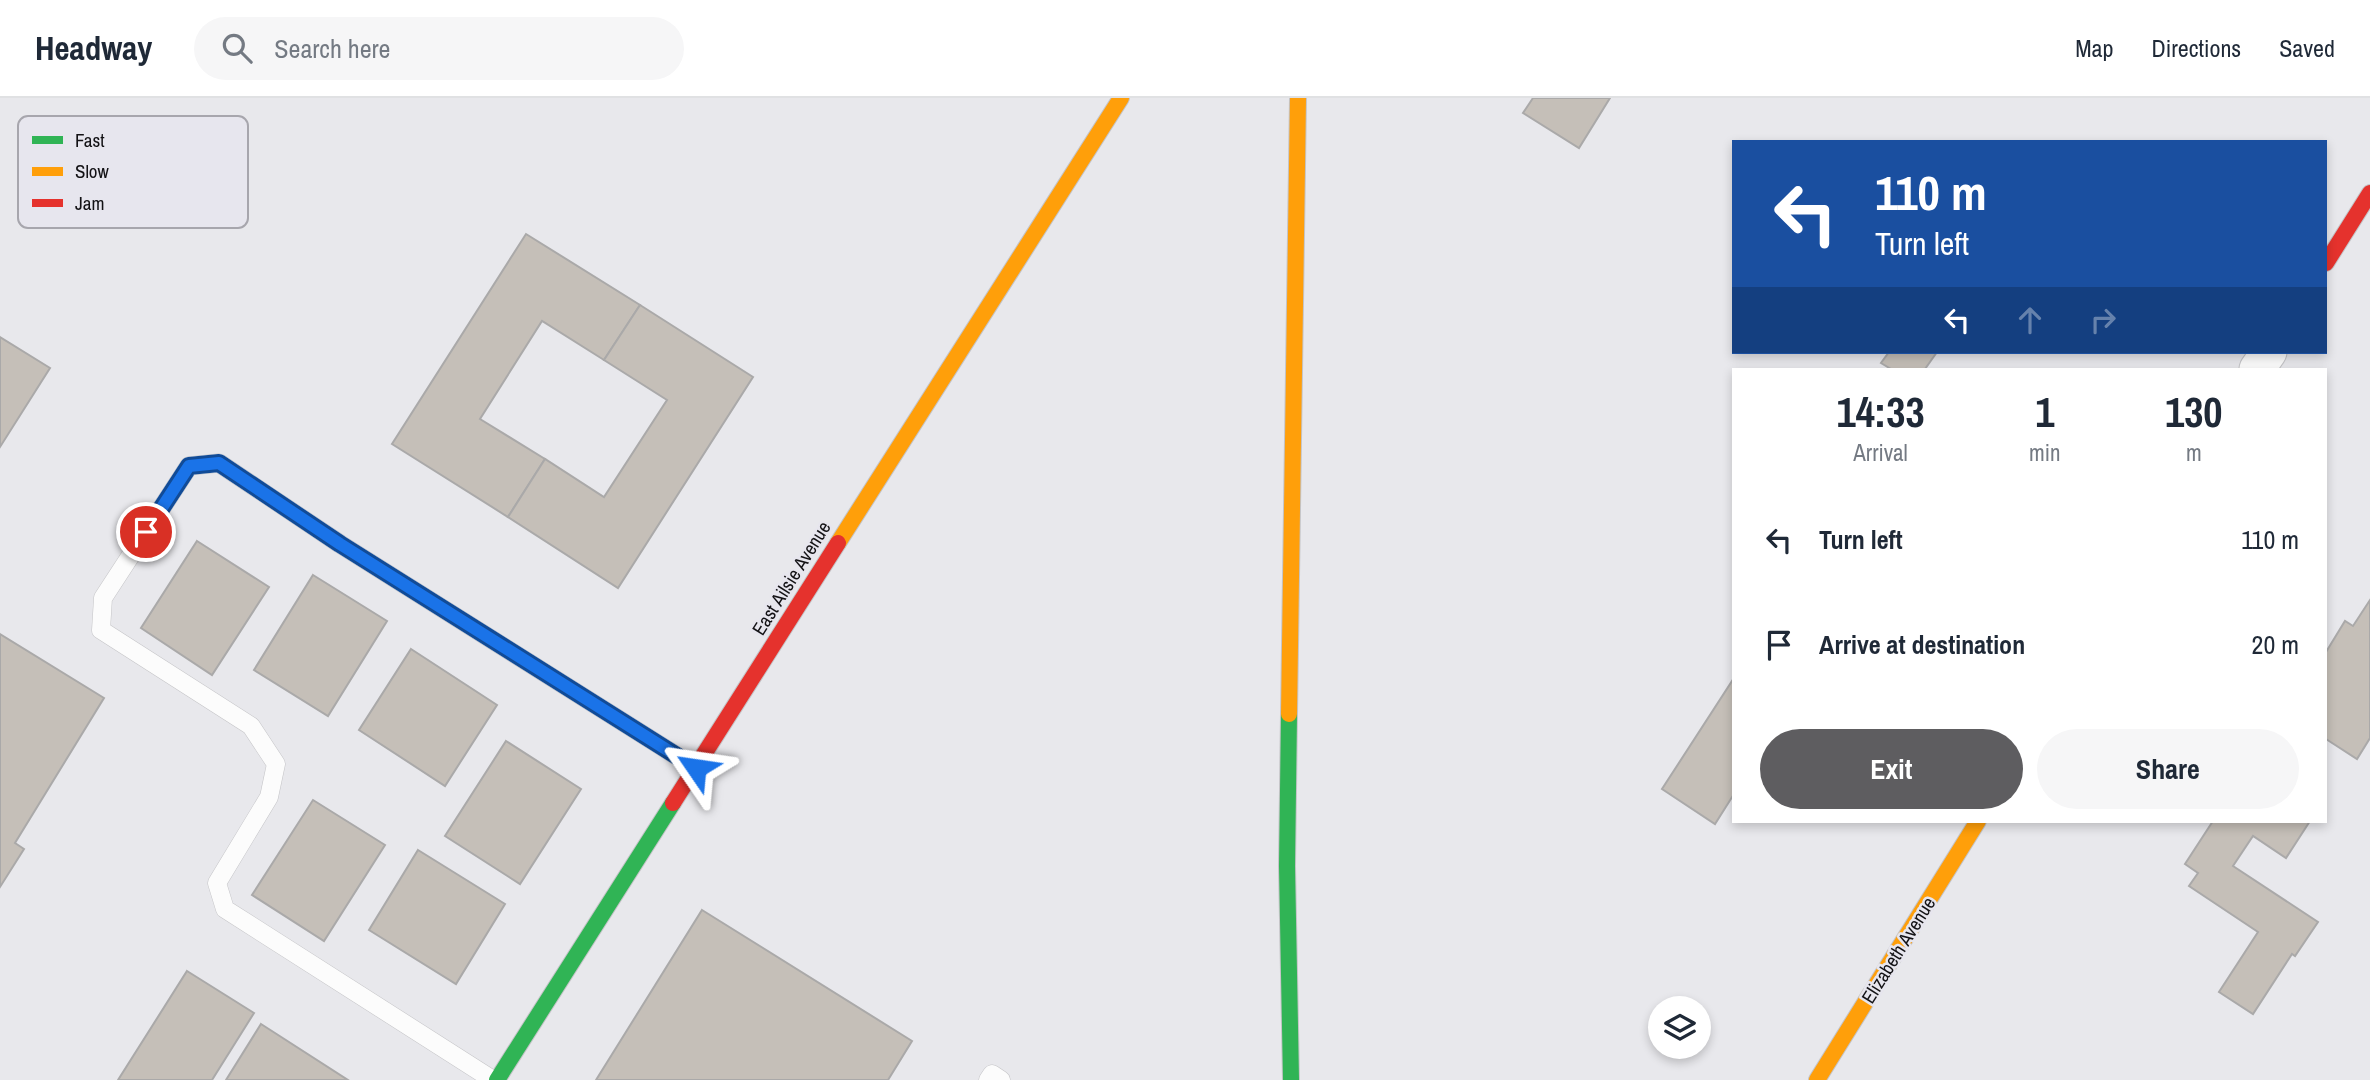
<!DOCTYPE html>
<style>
:root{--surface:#fff;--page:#f6f6f7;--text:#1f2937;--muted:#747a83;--line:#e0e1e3;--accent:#5e5d60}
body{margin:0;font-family:"Archivo Narrow",sans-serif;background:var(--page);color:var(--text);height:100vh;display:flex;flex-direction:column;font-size:26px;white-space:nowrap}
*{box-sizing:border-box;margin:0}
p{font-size:23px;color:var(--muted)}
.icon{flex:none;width:38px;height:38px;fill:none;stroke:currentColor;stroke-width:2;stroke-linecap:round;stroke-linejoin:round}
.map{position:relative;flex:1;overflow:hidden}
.sheet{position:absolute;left:1732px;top:270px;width:595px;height:455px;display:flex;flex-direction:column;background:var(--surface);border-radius:0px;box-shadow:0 4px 10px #0003}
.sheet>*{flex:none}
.banner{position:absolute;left:1732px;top:42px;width:595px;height:214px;border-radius:0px;box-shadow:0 4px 10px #0003;background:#1a4fa0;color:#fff;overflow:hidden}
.fabs{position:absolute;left:1648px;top:898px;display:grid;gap:14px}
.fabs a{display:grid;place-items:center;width:63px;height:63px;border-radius:50%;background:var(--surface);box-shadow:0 4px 10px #0003;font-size:35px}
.pin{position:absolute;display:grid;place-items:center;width:60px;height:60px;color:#fff;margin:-30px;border:4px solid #fff;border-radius:50%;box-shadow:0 2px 7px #0007}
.me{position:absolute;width:77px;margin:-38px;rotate:302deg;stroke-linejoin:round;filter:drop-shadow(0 0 5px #0008)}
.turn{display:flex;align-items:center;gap:24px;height:147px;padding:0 28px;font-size:32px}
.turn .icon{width:91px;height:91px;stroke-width:2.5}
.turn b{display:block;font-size:49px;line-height:60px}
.lanes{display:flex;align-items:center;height:66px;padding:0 28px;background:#0003;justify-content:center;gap:35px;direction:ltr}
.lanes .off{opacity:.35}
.eta{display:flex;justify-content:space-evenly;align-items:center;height:119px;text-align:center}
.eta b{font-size:42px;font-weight:700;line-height:49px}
.action{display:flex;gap:14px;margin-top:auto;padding:14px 28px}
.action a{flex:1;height:80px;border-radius:42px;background:var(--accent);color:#fff;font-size:28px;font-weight:700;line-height:80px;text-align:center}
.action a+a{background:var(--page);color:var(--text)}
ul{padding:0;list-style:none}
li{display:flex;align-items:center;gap:21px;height:105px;padding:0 28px}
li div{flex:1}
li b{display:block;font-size:26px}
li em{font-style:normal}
header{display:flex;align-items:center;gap:42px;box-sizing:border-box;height:98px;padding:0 35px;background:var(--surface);border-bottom:2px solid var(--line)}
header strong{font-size:33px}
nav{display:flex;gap:38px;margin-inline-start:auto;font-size:24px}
.search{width:490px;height:63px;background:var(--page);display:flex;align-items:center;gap:18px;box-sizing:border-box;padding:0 24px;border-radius:38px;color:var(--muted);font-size:26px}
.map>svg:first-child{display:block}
.building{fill:#c5bfb8;stroke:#aaa9a9;stroke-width:2}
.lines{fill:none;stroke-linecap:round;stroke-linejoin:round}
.lane-casing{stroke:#c4c4c7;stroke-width:19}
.street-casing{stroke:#c4c4c7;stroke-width:37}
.fast-casing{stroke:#c4c4c7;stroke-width:18}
.slow-casing{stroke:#c4c4c7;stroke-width:18}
.jam-casing{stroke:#c4c4c7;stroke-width:18}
.lane{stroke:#fcfcfc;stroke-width:18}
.street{stroke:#fcfcfc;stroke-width:35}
.fast{stroke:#30b455;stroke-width:16}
.slow{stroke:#ff9f0a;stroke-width:16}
.jam{stroke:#e5322d;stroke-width:16}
.route-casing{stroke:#114b97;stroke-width:18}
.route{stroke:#1a73e8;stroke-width:12}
.labels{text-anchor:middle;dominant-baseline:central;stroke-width:5;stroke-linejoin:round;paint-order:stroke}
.street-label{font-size:19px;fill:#131215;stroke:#e7e6ee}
.key{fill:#e7e6ee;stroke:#a7a6ad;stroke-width:2}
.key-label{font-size:19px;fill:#131215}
</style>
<header>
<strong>Headway</strong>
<div class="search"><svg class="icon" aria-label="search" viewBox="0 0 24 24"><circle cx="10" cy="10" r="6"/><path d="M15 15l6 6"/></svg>Search here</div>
<nav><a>Map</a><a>Directions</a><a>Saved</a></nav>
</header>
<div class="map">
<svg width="2370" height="982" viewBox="0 0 2370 982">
<rect width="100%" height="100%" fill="#e8e8ec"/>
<g class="building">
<path d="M1533,0H1610L1579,50L1523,15Z"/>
<path d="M526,136L640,207L604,262L542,223L480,321L545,361L508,419L392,346Z"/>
<path d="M640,207L753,279L618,490L508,419L545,361L604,399L667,302L604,262Z"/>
<path d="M0,239L50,270L0,349Z"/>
<path d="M1889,254H1937L1925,271H1891L1881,265Z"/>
<path d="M197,443L269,489L212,577L141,530Z"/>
<path d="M313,477L387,523L328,618L254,572Z"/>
<path d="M2370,502V640L2357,661L2326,641V554L2345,523L2353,528Z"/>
<path d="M0,536L104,600L15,745L24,751L0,789Z"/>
<path d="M411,551L497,607L445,688L359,632Z"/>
<path d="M1734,580V696L1715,726L1662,691Z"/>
<path d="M506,643L581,691L520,786L445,738Z"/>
<path d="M313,702L385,747L324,843L252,797Z"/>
<path d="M2213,723H2310L2286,760L2253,738L2233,768L2318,824L2295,858L2292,856L2253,916L2219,894L2258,834L2189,788L2198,775L2185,766Z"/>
<path d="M418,752L505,806L456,886L369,832Z"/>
<path d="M702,812L912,943L888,982H596Z"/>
<path d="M187,873L254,915L212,982H118Z"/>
<path d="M261,926L348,982H226Z"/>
</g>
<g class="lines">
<g class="lane-casing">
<g id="lane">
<path d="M493,982L225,811L217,785L269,699L276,666L251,628L101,532L103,500L189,368L219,365L340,446L696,670"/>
<path d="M988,982L992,976L1001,982"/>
</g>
</g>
<g class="street-casing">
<path id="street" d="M2257,271L2269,254"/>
</g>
<g class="fast-casing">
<g id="fast">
<path d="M1289,616L1287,768L1291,982"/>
<path d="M497,982L673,705"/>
</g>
</g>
<g class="slow-casing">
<g id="slow">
<path d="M838,445L1121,0"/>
<path d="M1289,616L1298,0"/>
<path d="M1817,982L1978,723"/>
</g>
</g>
<g class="jam-casing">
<g id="jam">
<path d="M2326,165L2370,95"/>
<path d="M673,705L838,445"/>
</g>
</g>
<use href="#lane" class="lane"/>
<use href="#street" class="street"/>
<use href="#fast" class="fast"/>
<use href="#slow" class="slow"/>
<use href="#jam" class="jam"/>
</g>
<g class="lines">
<g class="route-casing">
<path id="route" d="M146,434L189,368L219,365L340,446L696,670"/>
</g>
<use href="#route" class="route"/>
</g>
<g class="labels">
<g class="street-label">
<text transform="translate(791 480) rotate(-58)">East Ailsie Avenue</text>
<text transform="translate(1898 852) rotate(-58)">Elizabeth Avenue</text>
</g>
</g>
<rect x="18" y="18" width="230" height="112" rx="10" class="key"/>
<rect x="32" y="38" width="31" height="8" fill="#30b455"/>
<rect x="32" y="69" width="31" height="9" fill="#ff9f0a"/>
<rect x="32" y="101" width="31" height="8" fill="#e5322d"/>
<g class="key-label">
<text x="75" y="49">Fast</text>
<text x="75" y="80">Slow</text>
<text x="75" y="112">Jam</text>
</g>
</svg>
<div class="fabs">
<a><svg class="icon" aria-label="layers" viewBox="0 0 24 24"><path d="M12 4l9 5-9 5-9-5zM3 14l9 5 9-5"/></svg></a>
</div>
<div class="pin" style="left:146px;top:434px;background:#d93025"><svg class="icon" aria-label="arrive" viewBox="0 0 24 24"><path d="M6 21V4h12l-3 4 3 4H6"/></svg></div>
<svg class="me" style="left:696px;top:670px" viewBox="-20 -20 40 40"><path d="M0-17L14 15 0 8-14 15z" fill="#1a73e8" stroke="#fff" stroke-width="4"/></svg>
<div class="banner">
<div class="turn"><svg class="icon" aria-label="left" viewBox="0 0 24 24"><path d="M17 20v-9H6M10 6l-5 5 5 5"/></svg><div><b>110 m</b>Turn left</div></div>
<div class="lanes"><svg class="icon" aria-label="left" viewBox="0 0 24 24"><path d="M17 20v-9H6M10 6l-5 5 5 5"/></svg><svg class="icon off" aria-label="ahead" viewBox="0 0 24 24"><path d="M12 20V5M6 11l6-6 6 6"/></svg><svg class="icon off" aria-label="right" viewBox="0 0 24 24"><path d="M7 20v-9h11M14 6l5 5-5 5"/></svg></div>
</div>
<section class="sheet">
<div class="eta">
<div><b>14:33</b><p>Arrival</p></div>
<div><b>1</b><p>min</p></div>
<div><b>130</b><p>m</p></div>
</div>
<ul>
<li><svg class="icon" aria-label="left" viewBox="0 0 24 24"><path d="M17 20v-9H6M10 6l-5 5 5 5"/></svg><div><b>Turn left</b></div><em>110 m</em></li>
<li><svg class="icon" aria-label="arrive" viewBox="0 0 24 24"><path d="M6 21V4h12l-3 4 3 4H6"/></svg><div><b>Arrive at destination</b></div><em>20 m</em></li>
</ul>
<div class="action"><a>Exit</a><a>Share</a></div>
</section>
</div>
